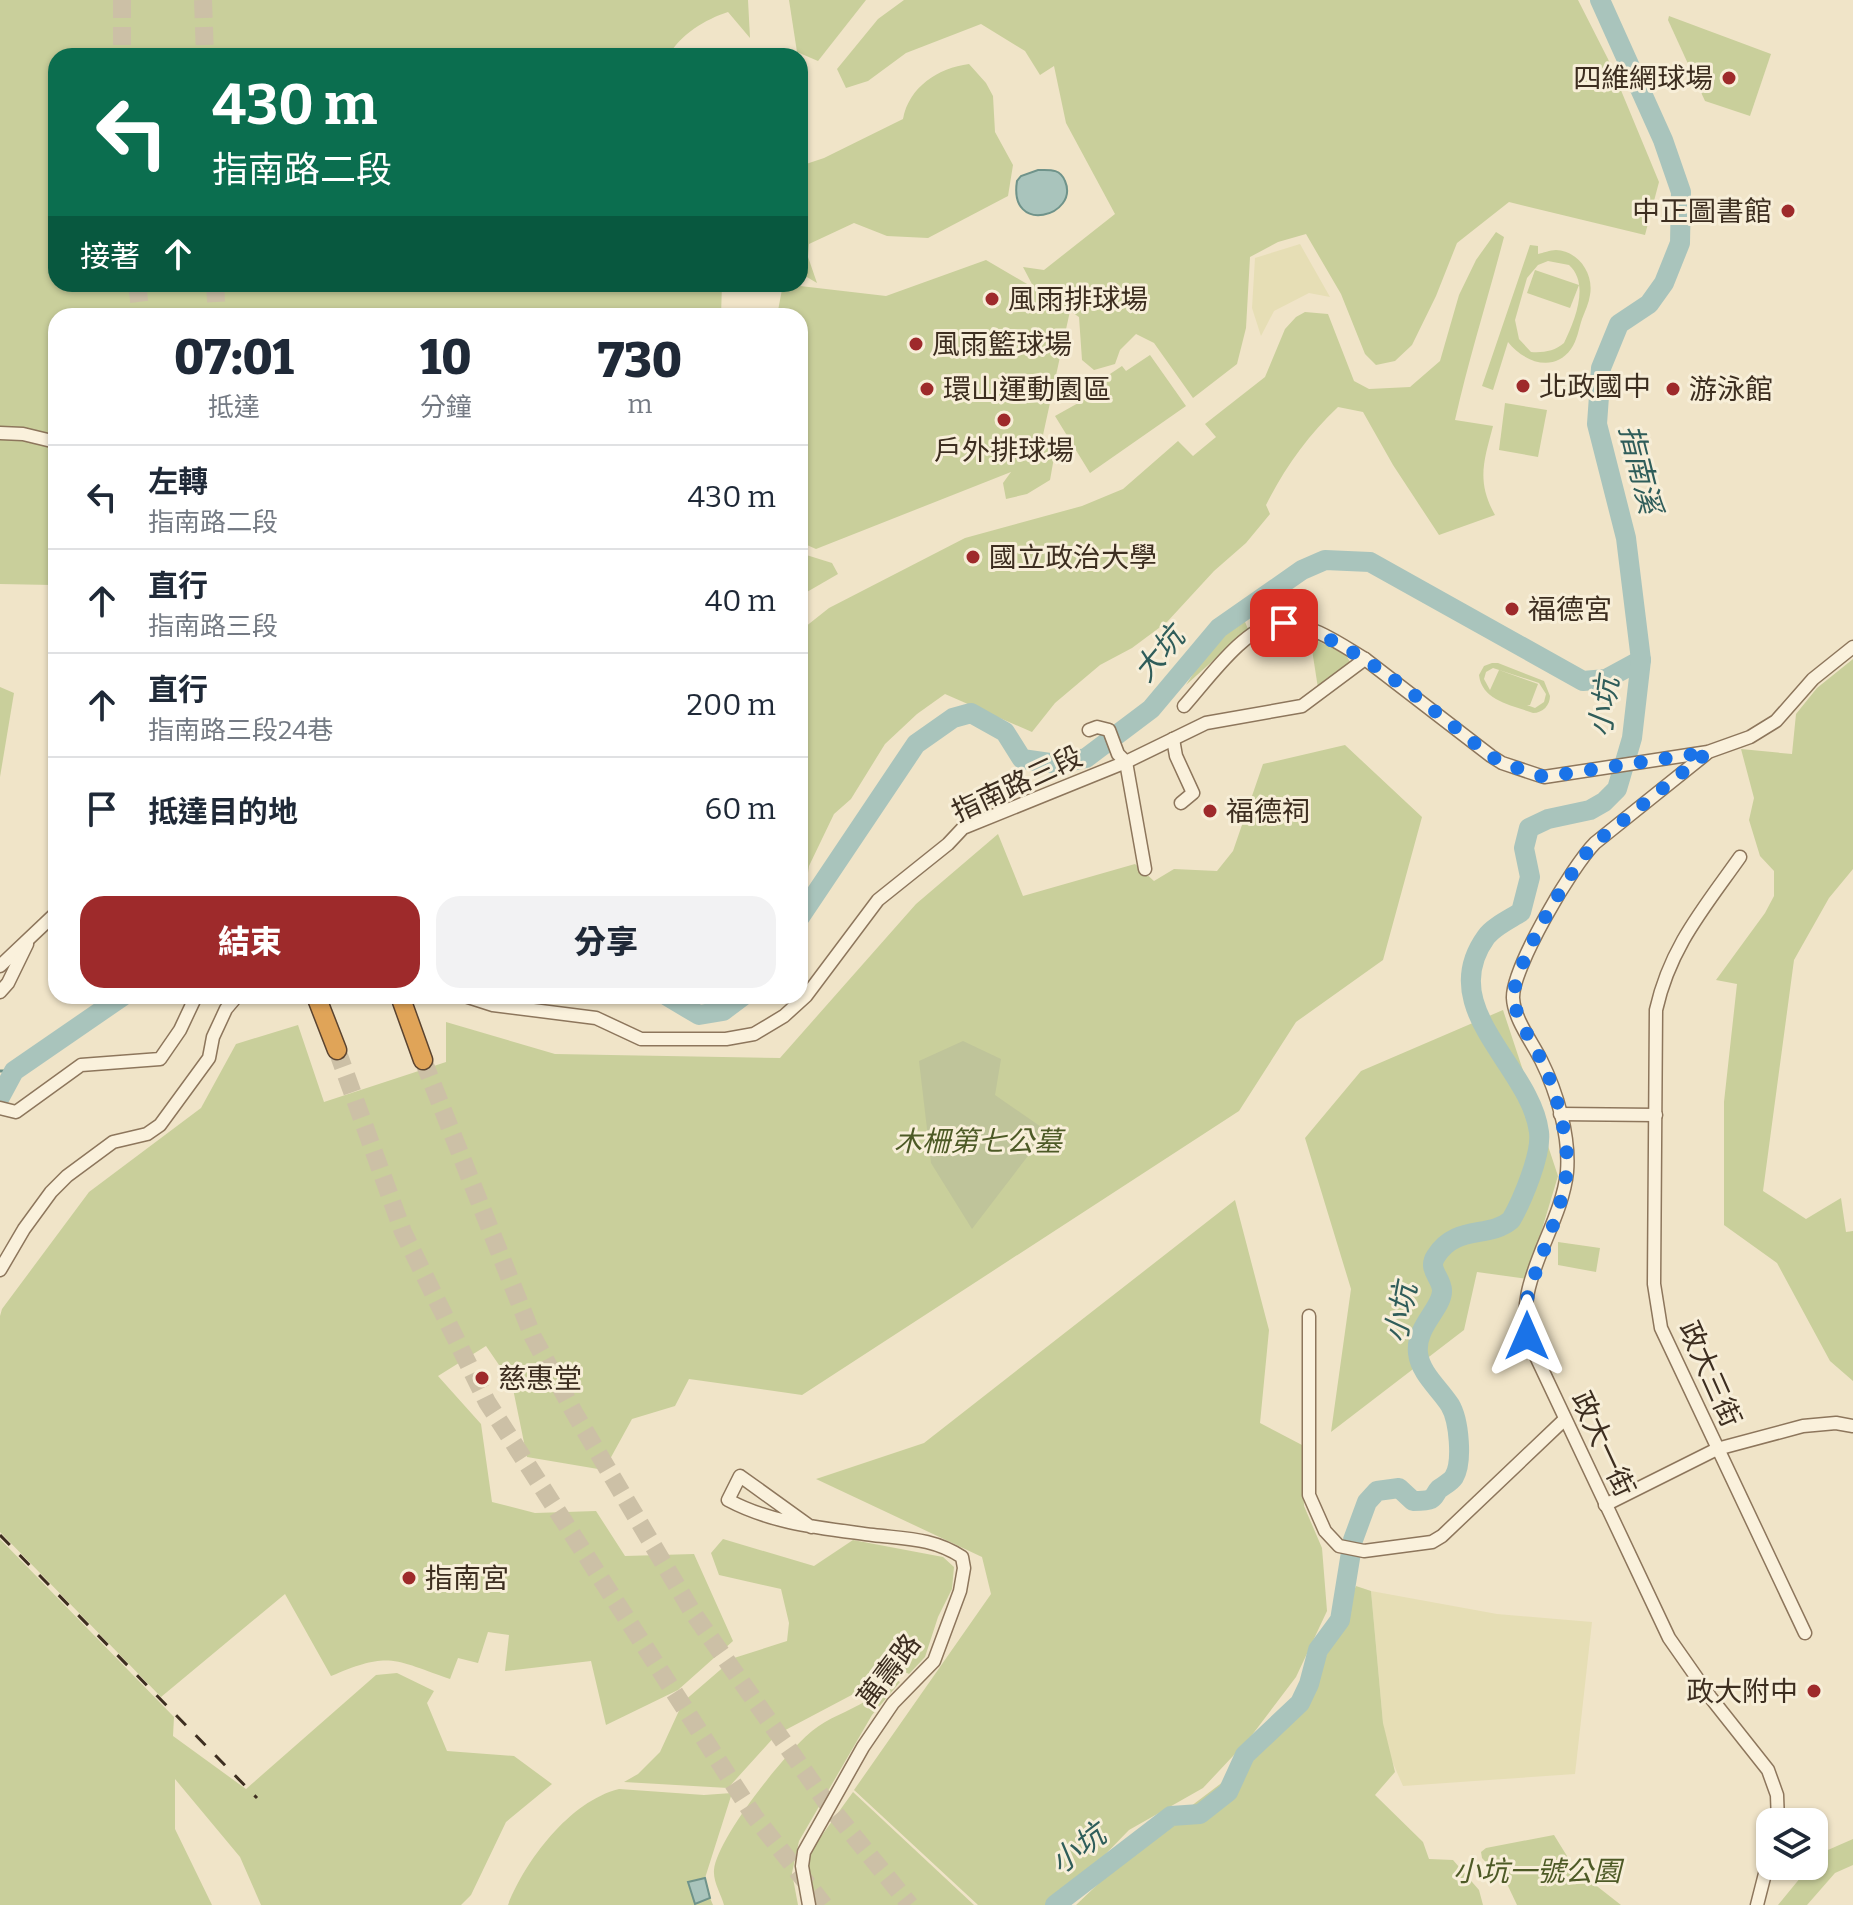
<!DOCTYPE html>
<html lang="zh-TW">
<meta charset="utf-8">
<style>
:root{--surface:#fff;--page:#f2f2f3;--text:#1f2937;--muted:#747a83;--line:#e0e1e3;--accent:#9e2a2b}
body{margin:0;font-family:Bitter,"Noto Sans TC",serif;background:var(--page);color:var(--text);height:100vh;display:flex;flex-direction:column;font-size:30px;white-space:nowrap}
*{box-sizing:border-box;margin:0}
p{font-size:26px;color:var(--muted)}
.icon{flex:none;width:44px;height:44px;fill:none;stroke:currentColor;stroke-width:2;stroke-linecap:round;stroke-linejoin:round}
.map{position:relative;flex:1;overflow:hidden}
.drawer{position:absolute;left:48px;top:308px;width:760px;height:696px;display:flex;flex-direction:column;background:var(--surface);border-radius:24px;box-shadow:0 2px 6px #0004}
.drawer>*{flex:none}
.hud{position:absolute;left:48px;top:48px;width:760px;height:244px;border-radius:24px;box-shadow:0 2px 6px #0004;background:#0b6e4f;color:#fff;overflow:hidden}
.buttons{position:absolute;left:1756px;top:1808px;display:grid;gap:16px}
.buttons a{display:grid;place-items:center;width:72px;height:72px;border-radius:16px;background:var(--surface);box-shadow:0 2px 6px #0004;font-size:40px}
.pin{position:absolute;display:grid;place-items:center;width:68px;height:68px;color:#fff;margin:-34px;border-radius:16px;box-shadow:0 4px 12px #0006}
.me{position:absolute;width:88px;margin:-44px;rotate:0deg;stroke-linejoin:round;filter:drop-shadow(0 0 6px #0008)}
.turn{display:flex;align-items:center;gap:28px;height:168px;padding:0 32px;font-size:36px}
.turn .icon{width:104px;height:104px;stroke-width:2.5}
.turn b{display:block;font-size:56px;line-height:68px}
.then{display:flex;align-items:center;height:76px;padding:0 32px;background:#0003;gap:16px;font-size:30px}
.eta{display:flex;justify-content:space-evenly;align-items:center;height:136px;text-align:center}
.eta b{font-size:48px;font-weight:800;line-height:56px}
.primary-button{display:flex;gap:16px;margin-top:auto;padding:16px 32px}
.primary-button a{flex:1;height:92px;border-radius:24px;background:var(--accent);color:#fff;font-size:32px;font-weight:800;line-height:92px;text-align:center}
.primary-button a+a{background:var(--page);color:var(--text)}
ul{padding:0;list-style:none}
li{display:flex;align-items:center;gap:24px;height:104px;padding:0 32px;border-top:2px solid var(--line)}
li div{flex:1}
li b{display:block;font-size:30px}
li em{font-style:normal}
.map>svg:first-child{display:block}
.farmland{fill:#e6deb5}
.green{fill:#c9cf9b;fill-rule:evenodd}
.cemetery{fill:#bfc49a}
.water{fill:#a9c4bc;stroke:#6f938a;stroke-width:2}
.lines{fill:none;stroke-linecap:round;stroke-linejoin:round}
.stream{stroke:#6f938a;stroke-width:3}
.river{stroke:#a9c4bc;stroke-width:20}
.highway-tunnel{stroke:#ccc0a6;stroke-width:18;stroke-dasharray:18 9;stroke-linecap:butt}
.minor-casing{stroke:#8d765c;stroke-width:15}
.highway-casing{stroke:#5b4430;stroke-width:21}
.minor{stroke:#faf1dc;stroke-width:12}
.highway{stroke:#e0a458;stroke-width:18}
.rail{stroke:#3d2e20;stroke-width:3;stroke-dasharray:14 14;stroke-linecap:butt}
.route{stroke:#1a73e8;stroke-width:14;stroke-dasharray:0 25.2}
.poi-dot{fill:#9e2a2b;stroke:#f7eed8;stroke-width:3}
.labels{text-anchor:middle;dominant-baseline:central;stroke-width:6;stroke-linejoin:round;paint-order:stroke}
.poi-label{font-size:28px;fill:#3d2e20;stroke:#f7eed8;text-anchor:start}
.street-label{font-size:28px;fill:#3d2e20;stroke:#f7eed8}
.park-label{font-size:28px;font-style:italic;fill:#4d5a26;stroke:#f7eed8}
.water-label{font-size:30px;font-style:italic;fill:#2f5d5a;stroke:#f7eed8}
</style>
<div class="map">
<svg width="1853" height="1905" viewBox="0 0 1853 1905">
<rect width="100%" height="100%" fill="#f0e4c8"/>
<g class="farmland">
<path d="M1300,244L1330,297L1309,293L1274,311L1261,336L1252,308L1255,258Z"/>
<path d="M1371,1591L1497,1614L1592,1622L1575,1774L1403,1786L1388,1752L1383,1723Z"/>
</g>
<g class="green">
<path d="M0,0H748L750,38L728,12C706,19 679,35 669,56H56V284H722L721,316H56V588L52,585L0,584Z"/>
<path d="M789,0H866L818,61L797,52Z"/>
<path d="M904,0H1578L1608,59L1659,182L1645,235L1509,202L1457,243L1436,296L1412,345L1395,361L1376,365L1365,354L1341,294L1306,234L1278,242L1250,257L1246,328L1237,364L1193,398L1154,343L1136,334L1120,350L1115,364L1094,370L1082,360L1079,317L1070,311L1043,435L1055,452L1050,480L1027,494L1006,499L1003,483L1011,472L816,549L800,542V316H777L783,284L886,296L986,260L1034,288L1023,267L1044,270L1115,214L1066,123L1054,66L1040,75L1025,51L981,24L906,53L868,81L846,88L837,69L878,19Z"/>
<path d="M1669,16L1771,54L1750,116L1705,101L1668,20Z"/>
<path d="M969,64L986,83L993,96L995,132L1013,165L1008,196L928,238L887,236L854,223L809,244L808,257L817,283L800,273V166L824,158L903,119C909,87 938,68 969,64Z"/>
<path d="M1496,232L1504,237C1488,298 1469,358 1455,420L1493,426C1484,461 1476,481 1495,515L1439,535L1393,465L1363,412L1338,407C1308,435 1284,469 1266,505L1270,514L1246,543L1214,571L1167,622L1132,648L1100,665L1055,703L1032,732L945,694L917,714L885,744L851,799L834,814L809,866L807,880L800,890V631L829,608L965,538L1082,506L1123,489L1178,441L1193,456L1216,437L1205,424L1265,377L1285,329L1296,317L1305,312L1328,314L1354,381L1369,389L1410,387L1440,361L1459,295L1476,260Z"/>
<path d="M1530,245L1538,246V254C1543,253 1550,250 1556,250C1578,251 1594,273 1590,295C1589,303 1585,311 1582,319C1579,328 1577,341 1571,349C1553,374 1523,361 1508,342L1493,390L1482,386ZM1548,261L1569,265C1590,284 1575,320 1564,343C1555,351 1543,353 1531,352L1519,339L1515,320L1527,278L1538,265Z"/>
<path d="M1535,270L1579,285L1570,308L1527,293Z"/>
<path d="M1150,355L1186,406L1090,473L1055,416L1089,397L1086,390L1122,366L1126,371Z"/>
<path d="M1505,403L1547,410L1538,457L1499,450Z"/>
<path d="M800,553L832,563L838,574L800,596Z"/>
<path d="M1243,617L1248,629L1186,685L1213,643Z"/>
<path d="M1310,637L1346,655L1350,662L1318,688Z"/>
<path d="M1853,659V869L1829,898L1794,960L1763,1191L1806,1219L1841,1198L1846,1232L1853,1231V1381L1830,1361L1777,1263L1724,1225V1102L1737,984L1716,980L1765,913L1774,896V871L1760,856L1749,820L1754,798L1741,749L1792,754L1796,714L1817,688Z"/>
<path d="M1492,663H1498L1544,681L1550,696C1550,705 1543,713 1533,713C1512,705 1482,701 1479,675L1484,666ZM1493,668L1539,683L1546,694L1544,702L1535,708L1527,705H1530L1538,684L1499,670L1490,690L1484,679L1486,672Z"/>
<path d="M0,687L14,693L0,777Z"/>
<path d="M1345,745L1422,817L1383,960L1296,1022L1239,1111L802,1395L689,1379L675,1406L632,1419L604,1470L527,1457L512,1384L486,1346L438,1376L481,1424L492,1502L535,1513L596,1511L625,1556L694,1554L733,1641L678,1690L606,1725L591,1661L505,1671L509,1635L488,1632L478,1663L458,1658L450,1679C393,1659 389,1651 331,1676L285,1594L161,1697L0,1532V1316L2,1309L89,1192L201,1108L236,1044L298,1025L324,1102L446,1062V1022L555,1054L780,1058L916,904L998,834L1023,896L1135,864L1154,881L1174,869L1217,871L1233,851L1263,764Z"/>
<path d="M1503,1010L1558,1176L1527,1279L1477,1272L1464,1330L1331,1432L1351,1289L1305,1138L1361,1071Z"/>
<path d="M1235,1200L1269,1330L1260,1423L1302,1445L1304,1506L1322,1548L1327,1611L1296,1677L1249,1739L1203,1788L1129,1830L1056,1905H978L854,1790L991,1594L982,1557L816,1479L924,1443Z"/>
<path d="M1558,1242L1600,1248L1596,1272L1558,1265Z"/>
<path d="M0,1539L174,1717L173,1736L246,1789L376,1675L397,1673L434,1691L427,1703L447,1751L514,1756L552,1784L506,1822L471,1895L461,1905H261L240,1857L175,1779V1829L212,1905H0Z"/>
<path d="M723,1539L814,1566L853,1540L943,1557L954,1567L952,1589L938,1617L925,1657L909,1674L897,1668L885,1670L863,1689L776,1735L728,1788L624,1782L638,1774L660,1752L683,1702L734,1658L787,1641L789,1623L781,1589L719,1575L711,1553Z"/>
<path d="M1356,1586L1371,1591L1383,1723L1395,1772L1375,1795L1423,1842L1429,1859L1453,1860L1479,1890L1483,1905H1076L1137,1847L1244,1766L1308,1699Z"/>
<path d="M895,1679L900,1682L872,1715L799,1841L792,1873L798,1905H724C721,1894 713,1882 714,1870C717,1838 786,1752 812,1731C829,1717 848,1712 866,1701C876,1695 884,1685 895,1679Z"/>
<path d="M619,1789L704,1795L732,1793L705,1878L689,1883L695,1903L710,1898L713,1905H508C525,1861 570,1801 619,1789Z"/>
<path d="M853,1792L974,1905H814L809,1893L807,1856Z"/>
<path d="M1554,1835L1575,1869L1621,1905H1517L1508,1886L1482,1858L1481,1852L1486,1848Z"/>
<path d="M1853,1839V1865L1835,1873L1807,1905H1778L1810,1866H1814V1861L1821,1853Z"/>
</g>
<path class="cemetery" d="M963,1041L1001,1059L995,1095L1047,1131L972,1229L931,1163L919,1061Z"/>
<g class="water">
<path d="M1038,170C1049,170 1060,168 1065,181C1080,216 1008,236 1017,181L1021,176Z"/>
<path d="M705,1878L710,1898L695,1904L688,1882Z"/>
</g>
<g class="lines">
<path class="stream" d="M0,1071H14"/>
<g class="river">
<path d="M800,917L916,744L953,718L971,713L1005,732L1022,759L1057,764L1086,758L1151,709L1219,628L1302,570L1325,560L1370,562L1583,681L1606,679L1641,660"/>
<path d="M667,996L699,1015L723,1011L743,996"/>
<path d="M0,1097L14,1071L123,996"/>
<path d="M1055,1905L1171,1816L1200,1814L1228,1792L1245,1755L1300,1703L1309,1684L1318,1650L1340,1620L1353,1540L1367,1502L1377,1491L1399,1488L1413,1501C1418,1501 1427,1501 1431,1499C1435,1497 1436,1492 1439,1489C1443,1486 1451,1482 1454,1477C1463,1462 1459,1420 1450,1405C1440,1389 1420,1373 1418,1353C1415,1326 1443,1308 1442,1290C1441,1277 1427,1269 1436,1256C1456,1224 1489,1239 1511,1220C1522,1201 1542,1154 1539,1132C1531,1066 1434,1009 1486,937C1493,927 1510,919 1521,912L1530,877L1524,848L1529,828L1548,819L1590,810L1604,802L1617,789L1632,738L1641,660L1626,538L1597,424L1601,368L1619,324L1649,304L1664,283L1680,243L1681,192L1663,140L1600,0"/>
</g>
<g class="highway-tunnel">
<path d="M122,0V56"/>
<path d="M203,0L205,56"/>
<path d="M137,284L141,316"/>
<path d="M215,284L217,316"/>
<path d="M337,1050L403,1232L487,1402L754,1816L824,1905"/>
<path d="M423,1060L533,1337L575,1414L693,1613L826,1802L910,1905"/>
</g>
<g class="minor-casing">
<g id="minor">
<path d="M0,433L23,434L56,442"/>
<path d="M1184,706C1205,683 1247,623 1280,623C1311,623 1340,644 1365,659"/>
<path d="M1089,730L1097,727L1109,730L1118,754L1126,762L1145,869"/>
<path d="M1173,739L1176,756L1193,793L1181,803"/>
<path d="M1706,754L1595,843C1572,866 1512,968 1513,998C1514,1019 1532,1042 1541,1060C1557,1092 1570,1136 1567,1172C1561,1231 1507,1288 1532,1348L1669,1638L1711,1698L1768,1770L1777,1795L1778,1822"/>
<path d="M1740,857C1704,908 1670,947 1656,1010L1654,1284L1661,1328L1805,1633"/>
<path d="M0,966L56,913"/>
<path d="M0,992L8,983L27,944"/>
<path d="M465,996L493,1005L596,1018L641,1039H726L754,1034L784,1016L806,996L878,900L948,844L963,828L1126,762L1206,723L1302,706L1365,659L1491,756L1502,763L1544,777L1708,752L1750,737L1776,721L1813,679L1853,647"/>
<path d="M0,1108L16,1112L81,1065L160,1059L180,1030L196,996"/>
<path d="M1560,1114L1656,1115"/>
<path d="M0,1270L24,1229L51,1192L67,1176L113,1142L147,1134L160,1125L209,1058L213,1037L226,1009L237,996"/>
<path d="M1309,1316V1495L1325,1531L1339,1546L1364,1551L1432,1542L1442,1536L1565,1419"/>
<path d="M1605,1505L1717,1449L1803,1426L1836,1423L1853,1426"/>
<path d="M809,1905L802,1866L804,1852L863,1747L893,1703L934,1661L960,1591L964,1568L962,1557C933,1538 906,1539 873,1535C822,1528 773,1524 728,1500L740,1476L811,1527"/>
<path d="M1757,1905L1770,1854"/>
</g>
</g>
<g class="highway-casing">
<g id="highway">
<path d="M316,996L337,1050"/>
<path d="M400,996L423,1060"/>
</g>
</g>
<use href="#minor" class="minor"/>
<use href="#highway" class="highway"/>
<path class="rail" d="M0,1535L257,1798"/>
</g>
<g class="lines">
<path class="route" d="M1284,623C1355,638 1432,711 1491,756L1502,763L1544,777L1708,752L1595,843C1573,865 1507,974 1514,1003C1520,1024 1533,1044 1543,1063C1556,1092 1565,1126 1567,1157C1569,1201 1537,1259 1526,1303L1524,1320L1527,1336"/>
</g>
<g class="poi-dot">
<circle cx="1729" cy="78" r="8"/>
<circle cx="1788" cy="211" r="8"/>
<circle cx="992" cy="299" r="8"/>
<circle cx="916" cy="344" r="8"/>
<circle cx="1523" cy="386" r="8"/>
<circle cx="927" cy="389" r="8"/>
<circle cx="1673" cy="389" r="8"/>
<circle cx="1004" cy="420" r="8"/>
<circle cx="973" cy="557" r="8"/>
<circle cx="1512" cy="609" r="8"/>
<circle cx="1210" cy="811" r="8"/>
<circle cx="482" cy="1378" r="8"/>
<circle cx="409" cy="1578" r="8"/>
<circle cx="1814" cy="1691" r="8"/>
</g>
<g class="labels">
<g class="poi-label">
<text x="1713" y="78" text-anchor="end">四維網球場</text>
<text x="1772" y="211" text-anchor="end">中正圖書館</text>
<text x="1008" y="299">風雨排球場</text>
<text x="932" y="344">風雨籃球場</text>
<text x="1539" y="386">北政國中</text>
<text x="943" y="389">環山運動園區</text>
<text x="1689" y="389">游泳館</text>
<text x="1004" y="450" text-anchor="middle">戶外排球場</text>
<text x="989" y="557">國立政治大學</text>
<text x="1528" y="609">福德宮</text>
<text x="1226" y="811">福德祠</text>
<text x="498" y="1378">慈惠堂</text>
<text x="425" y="1578">指南宮</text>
<text x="1798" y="1691" text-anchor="end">政大附中</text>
</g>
<g class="street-label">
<text transform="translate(1017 784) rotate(-25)">指南路三段</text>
<text transform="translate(1710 1374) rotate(66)">政大三街</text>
<text transform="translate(1603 1444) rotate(65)">政大一街</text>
<text transform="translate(889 1671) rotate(-53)">萬壽路</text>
</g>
<g class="park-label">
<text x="978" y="1141">木柵第七公墓</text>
<text x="1537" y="1871">小坑一號公園</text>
</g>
<g class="water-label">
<text transform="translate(1640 469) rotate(76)">指南溪</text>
<text transform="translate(1159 654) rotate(-50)">大坑</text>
<text transform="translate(1604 707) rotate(-82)">小坑</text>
<text transform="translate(1401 1313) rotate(-79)">小坑</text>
<text transform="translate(1078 1849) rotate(-37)">小坑</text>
</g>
</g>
</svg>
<div class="buttons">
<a><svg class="icon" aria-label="layers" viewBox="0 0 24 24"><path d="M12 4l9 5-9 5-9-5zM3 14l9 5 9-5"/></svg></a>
</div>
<div class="pin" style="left:1284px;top:623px;background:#d93025"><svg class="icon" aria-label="arrive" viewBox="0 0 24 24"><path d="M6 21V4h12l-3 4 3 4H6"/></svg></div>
<svg class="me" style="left:1527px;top:1336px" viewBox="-20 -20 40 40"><path d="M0-17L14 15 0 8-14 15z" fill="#1a73e8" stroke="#fff" stroke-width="4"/></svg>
<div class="hud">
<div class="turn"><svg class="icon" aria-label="left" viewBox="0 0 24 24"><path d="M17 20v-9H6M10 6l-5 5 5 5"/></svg><div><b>430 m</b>指南路二段</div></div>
<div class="then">接著<svg class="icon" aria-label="ahead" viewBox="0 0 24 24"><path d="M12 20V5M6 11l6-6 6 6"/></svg></div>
</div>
<section class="drawer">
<div class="eta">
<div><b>07:01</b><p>抵達</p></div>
<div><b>10</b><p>分鐘</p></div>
<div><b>730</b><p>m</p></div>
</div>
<ul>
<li><svg class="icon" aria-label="left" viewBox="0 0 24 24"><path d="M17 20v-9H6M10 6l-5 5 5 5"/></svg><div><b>左轉</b><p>指南路二段</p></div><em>430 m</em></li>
<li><svg class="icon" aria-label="ahead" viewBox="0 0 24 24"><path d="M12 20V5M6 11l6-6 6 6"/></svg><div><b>直行</b><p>指南路三段</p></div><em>40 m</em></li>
<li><svg class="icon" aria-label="ahead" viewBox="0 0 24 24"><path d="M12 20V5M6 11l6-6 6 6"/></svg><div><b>直行</b><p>指南路三段24巷</p></div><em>200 m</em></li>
<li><svg class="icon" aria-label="arrive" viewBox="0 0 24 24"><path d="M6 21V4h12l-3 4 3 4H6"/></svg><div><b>抵達目的地</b></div><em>60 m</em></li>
</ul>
<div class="primary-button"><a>結束</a><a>分享</a></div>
</section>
</div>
